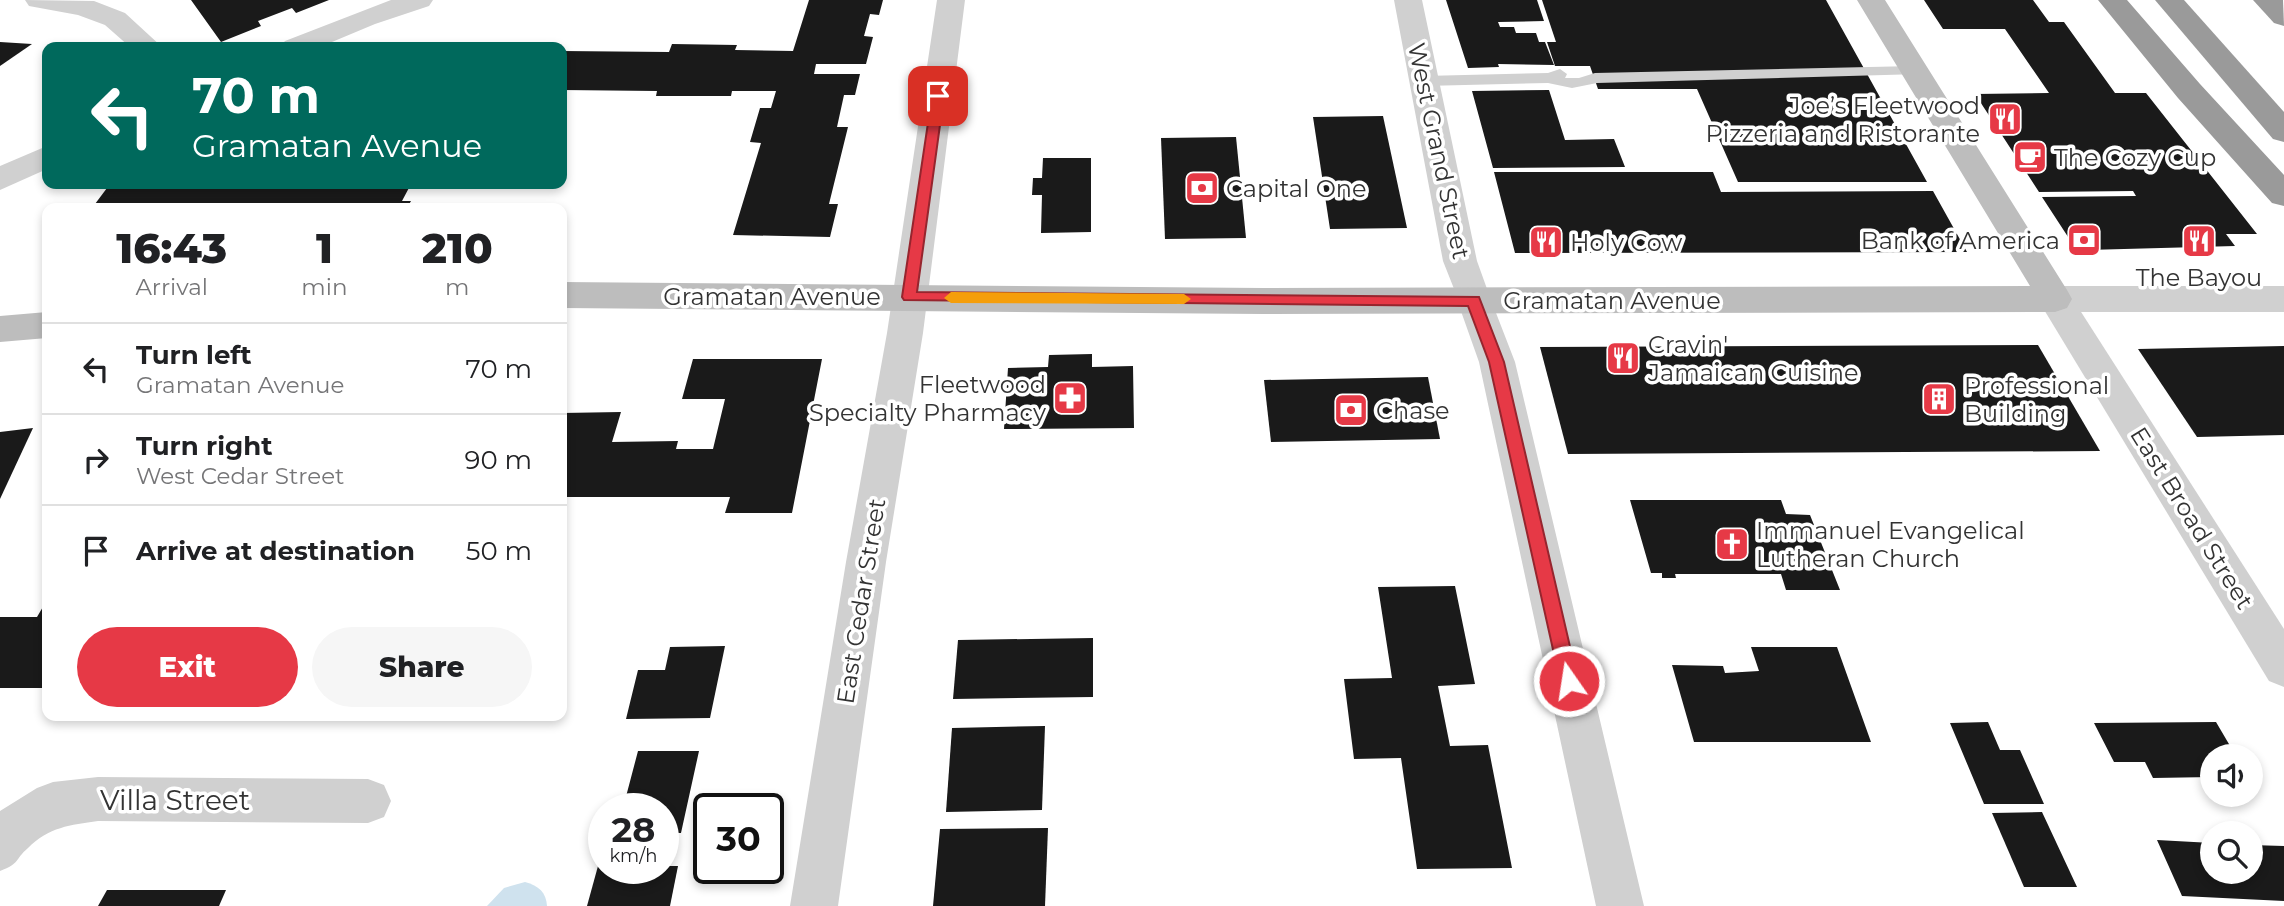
<!DOCTYPE html>
<meta charset="utf-8">
<style>
:root{--surface:#fff;--page:#f6f6f6;--text:#202124;--muted:#757577;--line:#e0e0e0;--accent:#e63946}
body{margin:0;font-family:Montserrat,sans-serif;background:var(--page);color:var(--text);height:100vh;display:flex;flex-direction:column;font-size:26px;white-space:nowrap}
*{box-sizing:border-box;margin:0}
p{font-size:23px;color:var(--muted)}
.icon{flex:none;width:38px;height:38px;fill:none;stroke:currentColor;stroke-width:2;stroke-linecap:round;stroke-linejoin:round}
.map{position:relative;flex:1;overflow:hidden}
.panel{position:absolute;left:42px;top:203px;width:525px;height:518px;display:flex;flex-direction:column;background:var(--surface);border-radius:14px;box-shadow:0 4px 10px #0003}
.panel>*{flex:none}
.banner{position:absolute;left:42px;top:42px;width:525px;height:147px;border-radius:14px;box-shadow:0 4px 10px #0003;background:#00695c;color:#fff;overflow:hidden}
.buttons{position:absolute;left:2200px;top:744px;display:grid;gap:14px}
.buttons a{display:grid;place-items:center;width:63px;height:63px;border-radius:50%;background:var(--surface);box-shadow:0 4px 10px #0003;font-size:35px}
.speed{position:absolute;left:588px;top:793px;display:flex;gap:14px;font-size:35px;font-weight:700;text-align:center}
.speed>*{display:grid;place-content:center;width:91px;height:91px;border-radius:50%;background:var(--surface);box-shadow:0 4px 10px #0003;line-height:1}
.speed small{font-size:18px;font-weight:400}
.speed .limit{border:4px solid #111;border-radius:10px;background:#fff;color:#111}
.pin{position:absolute;display:grid;place-items:center;width:60px;height:60px;color:#fff;margin:-30px;border-radius:14px;box-shadow:0 4px 10px #0006}
.me{position:absolute;width:77px;margin:-38px;rotate:347deg;stroke-linejoin:round;filter:drop-shadow(0 0 5px #0008)}
.turn{display:flex;align-items:center;gap:24px;height:147px;padding:0 35px;font-size:32px}
.turn .icon{width:91px;height:91px;stroke-width:2.5}
.turn b{display:block;font-size:49px;line-height:60px}
.eta{display:flex;justify-content:space-evenly;align-items:center;height:119px;text-align:center}
.eta b{font-size:42px;font-weight:800;line-height:49px}
.primary-button{display:flex;gap:14px;margin-top:auto;padding:14px 35px}
.primary-button a{flex:1;height:80px;border-radius:42px;background:var(--accent);color:#fff;font-size:28px;font-weight:800;line-height:80px;text-align:center}
.primary-button a+a{background:var(--page);color:var(--text)}
ul{padding:0;list-style:none}
li{display:flex;align-items:center;gap:21px;height:91px;padding:0 35px;border-top:2px solid var(--line)}
li div{flex:1}
li b{display:block;font-size:26px}
li em{font-style:normal}
.map>svg:first-child{display:block}
.water{fill:#cfe2ee}
.building{fill:#1a1a1a}
.lines{fill:none;stroke-linecap:round;stroke-linejoin:round}
.service{fill:#d0d0d0;fill-rule:evenodd}
.minor{fill:#d0d0d0;fill-rule:evenodd}
.tertiary{fill:#d0d0d0;fill-rule:evenodd}
.secondary{fill:#bdbdbd;fill-rule:evenodd}
.motorway{fill:#9a9a9a;fill-rule:evenodd}
.route{fill:#e63946;stroke:#96252e;stroke-width:2}
.slow{fill:#f59e0b}
.labels{text-anchor:middle;dominant-baseline:central;stroke-width:7;stroke-linejoin:round;paint-order:stroke}
.poi-label{font-size:24px;fill:#333;stroke:#fff;text-anchor:start}
.street-label{font-size:24px;fill:#333;stroke:#fff}
.near-street-label{font-size:28px;fill:#333;stroke:#fff}
</style>
<div class="map">
<svg width="2284" height="906" viewBox="0 0 2284 906">
<rect width="100%" height="100%" fill="#fff"/>
<path class="water" d="M525,882C539,886 546,892 547,906H487L504,888Z"/>
<g class="building">
<path d="M191,0H329L296,13L292,8L258,21L261,26L221,42Z"/>
<path d="M809,0H883L879,15L870,14L864,36L873,37L866,64H816L814,74H860L855,95H844L837,127H848L829,204H838L830,237L733,235L761,143L750,142L760,108H771L776,91H732L731,96H656L657,91L562,90V51L669,52L672,44L737,45L735,50L793,51Z"/>
<path d="M1446,0H1537L1544,21L1498,22L1500,27H1514L1516,33H1536L1539,42H1545L1554,65L1498,64L1499,67L1468,68Z"/>
<path d="M1542,0H1826L1927,182H1738L1697,89H1598L1590,66H1555L1547,42H1556Z"/>
<path d="M1924,0H2033L2049,22H2064L2115,93H2146L2257,234H2226L2235,246L2087,250L2072,243L2042,197L2136,196L2133,191L2039,192L1975,94L2049,93L2005,29H1943Z"/>
<path d="M0,42L32,44L0,66Z"/>
<path d="M1549,90L1565,140L1614,139L1625,167L1493,168L1472,91Z"/>
<path d="M1383,116L1407,228L1330,229L1313,117Z"/>
<path d="M1236,137L1246,238L1165,239L1161,138Z"/>
<path d="M1043,158H1091V232L1041,233L1042,195H1032L1033,178H1042Z"/>
<path d="M1494,172H1713L1721,192L1933,191L1967,252L1515,253Z"/>
<path d="M110,184H411L402,201H411L407,208H92Z"/>
<path d="M2038,345L2100,451L1568,454L1540,347Z"/>
<path d="M2284,346V435L2197,437L2138,349Z"/>
<path d="M1092,354V367L1133,366L1134,428L1004,429L1008,368L1048,367L1049,355Z"/>
<path d="M693,359H822L792,513H725L730,497H562V413L621,412L612,442L678,441L676,449H713L725,399H682Z"/>
<path d="M1428,377L1440,439L1271,442L1264,380Z"/>
<path d="M33,428L0,499V432Z"/>
<path d="M1630,500H1781L1786,514L1810,515L1840,590H1786L1781,574H1675L1676,578H1662V573H1651Z"/>
<path d="M1455,586L1475,684L1438,686L1450,746L1488,745L1512,868L1417,869L1401,758L1354,759L1344,679L1392,678L1378,587Z"/>
<path d="M47,600V688H0V617H37Z"/>
<path d="M1093,638V697L953,699L958,640Z"/>
<path d="M725,646L710,718L626,719L638,670H665L670,647Z"/>
<path d="M1751,647H1837L1871,742H1694L1672,665L1723,666L1725,673L1759,671Z"/>
<path d="M1988,722L2000,750H2020L2044,804H1984L1950,723Z"/>
<path d="M2216,722L2236,756H2212V777L2153,778L2145,762H2114L2094,723Z"/>
<path d="M1045,726L1042,810L946,812L952,728Z"/>
<path d="M638,751H699L681,833H663V808H623Z"/>
<path d="M2042,812L2077,887H2024L1992,813Z"/>
<path d="M1048,828L1045,906H933L940,829Z"/>
<path d="M2157,840L2212,843V872H2250V845L2284,846V901L2182,896Z"/>
<path d="M598,866H678L670,906H587Z"/>
<path d="M107,890H226L219,906H98Z"/>
</g>
<g class="lines">
<path class="service" d="M1915,66L1920,68L1922,71L1920,74L1597,83L1572,88L1548,83L1424,86L1417,81L1424,76L1548,73L1560,69L1567,74L1565,78H1579L1595,73Z"/>
<g class="minor">
<path d="M25,0L94,1L125,13L162,47H130L105,25L78,15L29,6Z"/>
<path d="M937,0H965L923,333L886,562L838,906H790L846,562L887,333Z"/>
<path d="M2055,286L2067,290L2284,629V687L2269,681L2043,308L2038,299L2043,290Z"/>
<path d="M1474,287L1486,291L1491,300L1515,362L1644,906H1596L1479,362L1457,300L1462,291Z"/>
<path d="M98,777L368,779L384,785L391,801L384,817L368,823L98,821C70,825 49,827 28,848C14,860 21,863 0,871V811L37,788L53,782Z"/>
</g>
<g class="tertiary">
<path d="M391,0H433L429,6L375,24L320,47H280L285,41Z"/>
<path d="M1394,0H1422L1477,261L1491,300L1486,309L1474,313L1462,309L1443,261Z"/>
<path d="M47,146V169L0,190V166Z"/>
<path d="M2055,286H2284V312H2055L2043,308L2038,299L2043,290Z"/>
</g>
<g class="secondary">
<path d="M1857,0H1885L2067,290L2072,299L2067,308L2055,312L1263,314L562,308V282L1263,288L2030,286Z"/>
<path d="M47,312V338L0,342V316Z"/>
</g>
<g class="motorway">
<path d="M2098,0H2127L2200,84L2284,175V206L2272,203L2178,98Z"/>
<path d="M2155,0H2184L2284,112V142L2273,139Z"/>
<path d="M2253,0H2283L2284,26L2274,23Z"/>
</g>
</g>
<path class="route" d="M938,92L944,96L917,292L1479,297L1504,362L1578,681L1575,687L1569,689L1562,687L1560,681L1489,362L1468,306L904,300L902,297L932,96Z"/>
<path class="slow" d="M951,292L1184,294L1191,299L1184,304L951,303L944,298Z"/>
<defs>
<g id="restaurant-square" transform="scale(1.75)"><rect x="-9" y="-9" width="18" height="18" rx="4" fill="#e63946" stroke="#fff"/><path d="M-5-6h1v4h1v-4h1v4h1v-4h1v5L-1.5 .5V6h-2V.5L-5-1ZM5-6V6H3V1.5H1.5Q1.5-4 5-6Z" fill="#fff"/></g>
<g id="cafe-square" transform="scale(1.75)"><rect x="-9" y="-9" width="18" height="18" rx="4" fill="#e63946" stroke="#fff"/><path d="M-5.5-4.5H6V0H3Q3 3.5 0 3.5H-2.5Q-5.5 3.5-5.5 0ZM3-3.2v2h1.7v-2ZM-6 4.5H4V6H-6Z" fill="#fff"/></g>
<g id="bank-square" transform="scale(1.75)"><rect x="-9" y="-9" width="18" height="18" rx="4" fill="#e63946" stroke="#fff"/><path d="M-6-4H6V4H-6ZM0-2.3a2.3 2.3 0 1 0 0 4.6a2.3 2.3 0 1 0 0-4.6Z" fill="#fff"/></g>
<g id="pharmacy-square" transform="scale(1.75)"><rect x="-9" y="-9" width="18" height="18" rx="4" fill="#e63946" stroke="#fff"/><path d="M-2-6h4v4h4v4h-4v4h-4v-4h-4v-4h4Z" fill="#fff"/></g>
<g id="building-square" transform="scale(1.75)"><rect x="-9" y="-9" width="18" height="18" rx="4" fill="#e63946" stroke="#fff"/><path d="M-4-6H4V6H1V3H-1V6H-4ZM-2.5-4.3h1.7v1.8h-1.7ZM.8-4.3h1.7v1.8H.8ZM-2.5-1h1.7V.8h-1.7ZM.8-1h1.7V.8H.8Z" fill="#fff"/></g>
<g id="church-square" transform="scale(1.75)"><rect x="-9" y="-9" width="18" height="18" rx="4" fill="#e63946" stroke="#fff"/><path d="M-1.2-6h2.4v3.5h3.3v2.4h-3.3V6h-2.4V-.1h-3.3v-2.4h3.3Z" fill="#fff"/></g>
</defs>
<g fill-rule="evenodd">
<use href="#restaurant-square" x="2005" y="119"/>
<use href="#cafe-square" x="2030" y="157"/>
<use href="#bank-square" x="1202" y="188"/>
<use href="#bank-square" x="2084" y="240"/>
<use href="#restaurant-square" x="2199" y="241"/>
<use href="#restaurant-square" x="1546" y="242"/>
<use href="#restaurant-square" x="1623" y="358"/>
<use href="#pharmacy-square" x="1070" y="398"/>
<use href="#building-square" x="1939" y="399"/>
<use href="#bank-square" x="1351" y="410"/>
<use href="#church-square" x="1732" y="544"/>
</g>
<g class="labels">
<g class="poi-label">
<text x="1980" y="105" text-anchor="end">Joe’s Fleetwood<tspan x="1980" dy="28">Pizzeria and Ristorante</tspan></text>
<text x="2054" y="157">The Cozy Cup</text>
<text x="1226" y="188">Capital One</text>
<text x="2060" y="240" text-anchor="end">Bank of America</text>
<text x="1570" y="242">Holy Cow</text>
<text x="2199" y="277" text-anchor="middle">The Bayou</text>
<text x="1648" y="344">Cravin'<tspan x="1648" dy="28">Jamaican Cuisine</tspan></text>
<text x="1046" y="384" text-anchor="end">Fleetwood<tspan x="1046" dy="28">Specialty Pharmacy</tspan></text>
<text x="1964" y="385">Professional<tspan x="1964" dy="28">Building</tspan></text>
<text x="1376" y="410">Chase</text>
<text x="1756" y="530">Immanuel Evangelical<tspan x="1756" dy="28">Lutheran Church</tspan></text>
</g>
<g class="street-label">
<text transform="translate(1439 151) rotate(78)">West Grand Street</text>
<text x="772" y="296">Gramatan Avenue</text>
<text x="1612" y="300">Gramatan Avenue</text>
<text transform="translate(2192 518) rotate(58)">East Broad Street</text>
<text transform="translate(861 601) rotate(-81)">East Cedar Street</text>
</g>
<g class="near-street-label">
<text x="175" y="800">Villa Street</text>
</g>
</g>
</svg>
<div class="buttons">
<a><svg class="icon" aria-label="sound" viewBox="0 0 24 24"><path d="M4 9h4l5-4v14l-5-4H4zM17 9q2 3 0 6"/></svg></a>
<a><svg class="icon" aria-label="search" viewBox="0 0 24 24"><circle cx="10" cy="10" r="6"/><path d="M15 15l6 6"/></svg></a>
</div>
<div class="speed"><div>28<small>km/h</small></div><div class="limit">30</div></div>
<div class="pin" style="left:938px;top:96px;background:#d93025"><svg class="icon" aria-label="arrive" viewBox="0 0 24 24"><path d="M6 21V4h12l-3 4 3 4H6"/></svg></div>
<svg class="me" style="left:1569px;top:681px" viewBox="-20 -20 40 40"><circle r="17" fill="#e63946" stroke="#fff" stroke-width="3"/><path d="M0-11L8 9 0 5-8 9z" fill="#fff"/></svg>
<div class="banner">
<div class="turn"><svg class="icon" aria-label="left" viewBox="0 0 24 24"><path d="M17 20v-9H6M10 6l-5 5 5 5"/></svg><div><b>70 m</b>Gramatan Avenue</div></div>
</div>
<section class="panel">
<div class="eta">
<div><b>16:43</b><p>Arrival</p></div>
<div><b>1</b><p>min</p></div>
<div><b>210</b><p>m</p></div>
</div>
<ul>
<li><svg class="icon" aria-label="left" viewBox="0 0 24 24"><path d="M17 20v-9H6M10 6l-5 5 5 5"/></svg><div><b>Turn left</b><p>Gramatan Avenue</p></div><em>70 m</em></li>
<li><svg class="icon" aria-label="right" viewBox="0 0 24 24"><path d="M7 20v-9h11M14 6l5 5-5 5"/></svg><div><b>Turn right</b><p>West Cedar Street</p></div><em>90 m</em></li>
<li><svg class="icon" aria-label="arrive" viewBox="0 0 24 24"><path d="M6 21V4h12l-3 4 3 4H6"/></svg><div><b>Arrive at destination</b></div><em>50 m</em></li>
</ul>
<div class="primary-button"><a>Exit</a><a>Share</a></div>
</section>
</div>
